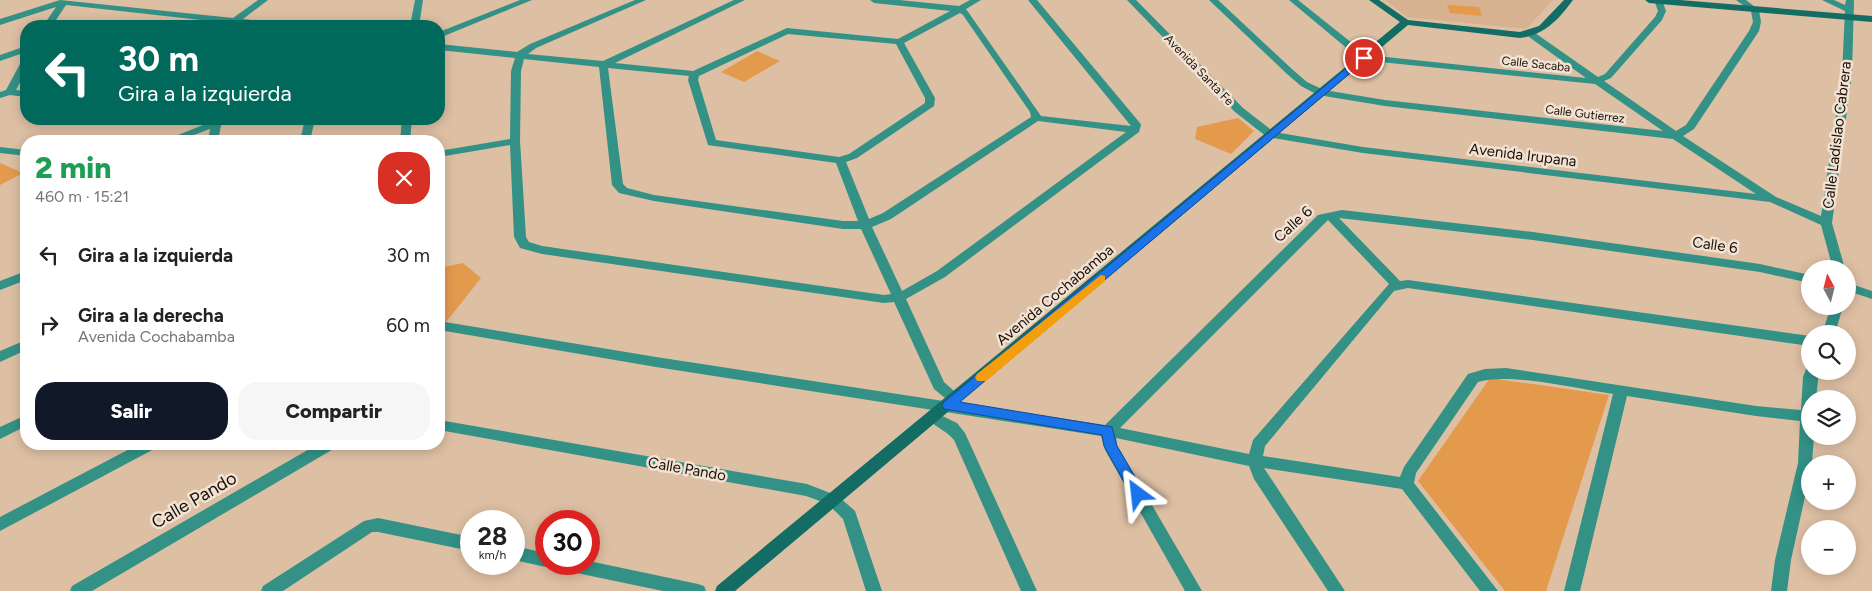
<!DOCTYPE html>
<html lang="es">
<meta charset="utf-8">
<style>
:root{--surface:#fff;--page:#f6f6f6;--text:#222;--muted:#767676;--accent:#111827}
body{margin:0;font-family:Figtree,sans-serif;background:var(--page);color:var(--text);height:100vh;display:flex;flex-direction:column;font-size:19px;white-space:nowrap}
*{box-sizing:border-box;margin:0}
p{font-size:16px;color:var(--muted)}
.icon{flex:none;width:28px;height:28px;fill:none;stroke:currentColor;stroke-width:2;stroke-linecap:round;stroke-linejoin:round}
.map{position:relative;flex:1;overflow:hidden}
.panel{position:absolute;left:20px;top:135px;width:425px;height:315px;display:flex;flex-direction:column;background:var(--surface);border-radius:20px;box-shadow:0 2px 12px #0003}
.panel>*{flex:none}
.banner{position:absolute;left:20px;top:20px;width:425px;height:105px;border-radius:20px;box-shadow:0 2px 12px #0003;background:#00695c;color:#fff;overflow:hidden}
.needle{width:32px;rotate:353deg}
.buttons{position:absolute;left:1801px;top:260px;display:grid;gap:10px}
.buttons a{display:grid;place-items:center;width:55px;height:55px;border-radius:50%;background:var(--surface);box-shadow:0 2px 12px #0003;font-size:25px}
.speed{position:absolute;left:460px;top:510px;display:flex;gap:10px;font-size:25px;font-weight:700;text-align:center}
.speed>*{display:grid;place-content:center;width:65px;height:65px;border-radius:50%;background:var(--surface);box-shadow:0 2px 12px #0003;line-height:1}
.speed small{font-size:12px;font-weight:400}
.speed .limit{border:8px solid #d22;background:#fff;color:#111}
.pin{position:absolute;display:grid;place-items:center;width:42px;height:42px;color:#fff;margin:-21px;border:2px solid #fff;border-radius:50%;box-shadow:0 1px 5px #0007}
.me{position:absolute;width:55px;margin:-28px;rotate:330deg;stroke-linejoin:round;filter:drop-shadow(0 0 4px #0008)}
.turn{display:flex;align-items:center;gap:18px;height:105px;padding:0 15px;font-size:22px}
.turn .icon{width:65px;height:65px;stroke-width:2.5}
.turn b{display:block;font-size:35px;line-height:42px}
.round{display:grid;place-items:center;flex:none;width:52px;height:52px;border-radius:20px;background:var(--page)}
.headline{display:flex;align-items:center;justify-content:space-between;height:85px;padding:0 15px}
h1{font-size:30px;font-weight:800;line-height:38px;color:#1e9e55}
.action{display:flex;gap:10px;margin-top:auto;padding:10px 15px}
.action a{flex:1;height:58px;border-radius:20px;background:var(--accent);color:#fff;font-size:20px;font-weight:800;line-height:58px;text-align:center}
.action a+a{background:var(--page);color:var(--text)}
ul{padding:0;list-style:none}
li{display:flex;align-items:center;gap:15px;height:70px;padding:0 15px}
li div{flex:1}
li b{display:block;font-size:19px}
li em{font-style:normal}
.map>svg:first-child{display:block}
.built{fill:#d6b291}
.green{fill:#e49a4d}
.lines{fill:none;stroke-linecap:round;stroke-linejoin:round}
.street{fill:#339186;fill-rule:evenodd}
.secondary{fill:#136d64;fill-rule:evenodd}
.route{fill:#1a73e8;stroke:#114b97}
.slow{fill:#f59e0b}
.labels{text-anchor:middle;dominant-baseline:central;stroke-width:5;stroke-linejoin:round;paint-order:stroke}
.far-street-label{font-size:12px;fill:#1b1006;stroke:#f2e2d4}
.street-label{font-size:15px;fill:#1b1006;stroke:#f2e2d4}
.near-street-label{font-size:18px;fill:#1b1006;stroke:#f2e2d4}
</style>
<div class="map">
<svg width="1872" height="591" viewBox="0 0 1872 591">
<rect width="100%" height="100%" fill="#ddbfa3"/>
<path class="built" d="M1385,0H1553L1526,29L1407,17Z"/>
<g class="green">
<path d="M1447,5L1479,7L1482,16L1450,13Z"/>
<path d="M757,51L780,61L744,82L721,72Z"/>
<path d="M1238,118L1254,131L1231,154L1195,139L1197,127Z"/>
<path d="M0,163L23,173L0,185Z"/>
<path d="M463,263L481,278L439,331V268Z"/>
<path d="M1490,378L1609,395L1546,591H1505L1418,481Z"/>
</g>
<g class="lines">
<g class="street">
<path d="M60,0L233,18L258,0H268L243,19L277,23L282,26L236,24L232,26L228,23L66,5L52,26H43L56,7L0,25V19Z"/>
<path d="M415,0H423L419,26H410Z"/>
<path d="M520,0H532L439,38V32Z"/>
<path d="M635,0H646L536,48L528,54L603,61L734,0H745L615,63L693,71L787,28L898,39L950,11L874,3L870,0H899L959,6L970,0H981L966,9L1041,116L1131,126L1028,0H1037L1140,123L1141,125L1139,132L945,277L906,299L944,382L963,399L960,403L1105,425L1318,215L1342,210L1533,232L1760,264L1810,275V283L1760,272L1533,240L1339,218L1400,281L1408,280L1810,336V346L1408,288L1394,291L1265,446L1263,456L1400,477L1404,467L1468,374L1485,369L1506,368L1756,406L1801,410L1803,377L1807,367H1810V371H1819L1816,399H1810V436H1814L1812,463L1810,464V474L1791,560L1787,591H1771L1775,560L1798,463L1800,421L1756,416L1627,396L1580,591H1564L1613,394C1580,389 1507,372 1478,382L1416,473L1414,483L1498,591H1480L1402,489L1264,468L1345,591H1328L1254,479L1249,466L1116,438L1117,445L1202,591H1185L1105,450L1101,436L656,367L439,330V321L656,357L950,402L934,389L894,302L884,303L542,254L520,248L514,237L510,145L439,157V151L510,139L511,71L515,58L439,50V44L517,52L530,44ZM960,13L963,15L1030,112L1031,117L883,213L869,219L846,162L857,158L934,106L935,98L904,43ZM788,34L896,44L925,98V103L849,154L839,157L716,140L698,80L699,76ZM524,59L599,67L612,185L619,193L654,201L843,229H861L891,294L884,295L542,246L529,242L526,237L520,141L521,71ZM608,68L689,76L688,80L708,145L836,163L858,221H843L654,195L627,188L623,184ZM1038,121L1126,132L937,271L902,291L872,227L891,219ZM1328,220L1389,284L1253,440L1249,454L1120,428Z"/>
<path d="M1127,0H1136L1243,108L1274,132L1363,147L1756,194L1673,139L1385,106L1318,95L1301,86L1287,74L1209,0H1218L1293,70L1307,82L1324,90L1385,100L1663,131L1595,84L1361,60L1289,0H1298L1367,55L1586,78L1529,37V33H1535L1598,77L1605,74L1655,17L1658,11L1654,0H1662L1666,11L1662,20L1611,78L1604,81L1676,131L1686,125L1749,31L1753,22L1751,11L1736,0H1746L1759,10L1761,22L1759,31L1694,129L1683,136L1776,197L1821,216L1842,74L1845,11L1822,0H1834L1845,5L1846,0H1854L1852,74L1832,223L1845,269H1833L1821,225L1770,202L1363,153L1267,137L1235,112Z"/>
<path d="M26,46V52L0,61V55Z"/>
<path d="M26,59V71L16,90L26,91V97L10,95L0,98V92L6,90L21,62Z"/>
<path d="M204,119H232L221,125L218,141H208L210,129L177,141H163L208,123Z"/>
<path d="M305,119H315L310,141H300Z"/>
<path d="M402,119H412L410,141H400Z"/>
<path d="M0,147L26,150V156L0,153Z"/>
<path d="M26,271V280L0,290V281Z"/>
<path d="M1848,283L1872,291V299L1848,291Z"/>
<path d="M1831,306H1843L1835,334H1822Z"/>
<path d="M26,340V350L0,362V351Z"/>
<path d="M934,412L957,423L965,433L1037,591H1021L954,440C946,430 931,425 927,417L929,413Z"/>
<path d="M26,415V426L0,439V427Z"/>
<path d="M439,420L807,484L838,496L855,511L882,591H866L843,519L828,504L806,496L439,430Z"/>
<path d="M139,444H158L156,448L0,531V517Z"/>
<path d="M318,444H337L335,448L92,591H70L72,586Z"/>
<path d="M378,518L471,537V551L378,532H372L283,591H261L263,586L364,521Z"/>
<path d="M514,546L546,553V564L552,565L546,567L514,560Z"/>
<path d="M589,561L698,584L704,586L706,591H663L567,571L561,569L559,564H589Z"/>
</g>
<g class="secondary">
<path d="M1369,0H1379L1408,20L1520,32L1539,26L1564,0H1573C1559,19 1545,35 1520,38L1408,25L735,591H715L717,586L1400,22Z"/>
<path d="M1645,0H1680L1872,16V22L1649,3Z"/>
</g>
</g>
<path class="route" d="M1361,56L1368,58L960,402L1112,427L1117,446L1145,494L1143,498H1133L1104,446L1102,435L944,409L942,405L944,402Z"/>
<path class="slow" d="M1101,275L1105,276V281L986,381H977L975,377L977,374Z"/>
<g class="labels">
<g class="far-street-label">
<text transform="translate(1536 64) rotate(6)">Calle Sacaba</text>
<text transform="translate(1199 70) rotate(46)">Avenida Santa Fe</text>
<text transform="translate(1585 114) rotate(7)">Calle Gutierrez</text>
</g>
<g class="street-label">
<text transform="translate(1837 135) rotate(-83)">Calle Ladislao Cabrera</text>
<text transform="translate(1523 155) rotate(7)">Avenida Irupana</text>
<text transform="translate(1293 224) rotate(-42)">Calle 6</text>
<text transform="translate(1715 245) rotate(8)">Calle 6</text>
<text transform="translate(1055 295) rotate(-40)">Avenida Cochabamba</text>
<text transform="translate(687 469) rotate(10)">Calle Pando</text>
</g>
<g class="near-street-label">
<text transform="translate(194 500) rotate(-30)">Calle Pando</text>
</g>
</g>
</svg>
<div class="buttons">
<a><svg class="needle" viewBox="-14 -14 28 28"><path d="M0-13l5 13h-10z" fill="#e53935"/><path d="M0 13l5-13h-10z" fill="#767676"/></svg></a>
<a><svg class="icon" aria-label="search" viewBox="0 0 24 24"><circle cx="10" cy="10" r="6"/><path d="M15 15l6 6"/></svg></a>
<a><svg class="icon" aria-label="layers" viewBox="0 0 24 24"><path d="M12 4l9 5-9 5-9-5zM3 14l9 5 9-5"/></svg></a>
<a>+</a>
<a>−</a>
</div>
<div class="speed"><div>28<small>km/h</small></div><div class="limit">30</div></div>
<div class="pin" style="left:1364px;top:58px;background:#d93025"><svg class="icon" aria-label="arrive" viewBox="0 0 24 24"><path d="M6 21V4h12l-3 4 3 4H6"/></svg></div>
<svg class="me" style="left:1138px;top:494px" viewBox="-20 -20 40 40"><path d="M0-17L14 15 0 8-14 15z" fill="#1a73e8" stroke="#fff" stroke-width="4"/></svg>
<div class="banner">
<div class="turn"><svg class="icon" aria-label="left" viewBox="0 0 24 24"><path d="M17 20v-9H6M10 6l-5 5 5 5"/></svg><div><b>30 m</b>Gira a la izquierda</div></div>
</div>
<section class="panel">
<div class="headline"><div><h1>2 min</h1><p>460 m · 15:21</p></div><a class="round" style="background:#d93025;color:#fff"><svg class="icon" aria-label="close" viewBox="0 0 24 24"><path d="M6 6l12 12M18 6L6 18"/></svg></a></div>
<ul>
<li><svg class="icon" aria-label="left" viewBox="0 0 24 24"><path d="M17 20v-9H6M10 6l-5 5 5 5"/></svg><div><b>Gira a la izquierda</b></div><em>30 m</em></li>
<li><svg class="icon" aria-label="right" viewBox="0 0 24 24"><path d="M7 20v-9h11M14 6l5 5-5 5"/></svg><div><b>Gira a la derecha</b><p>Avenida Cochabamba</p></div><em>60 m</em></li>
</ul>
<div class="action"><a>Salir</a><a>Compartir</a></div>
</section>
</div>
